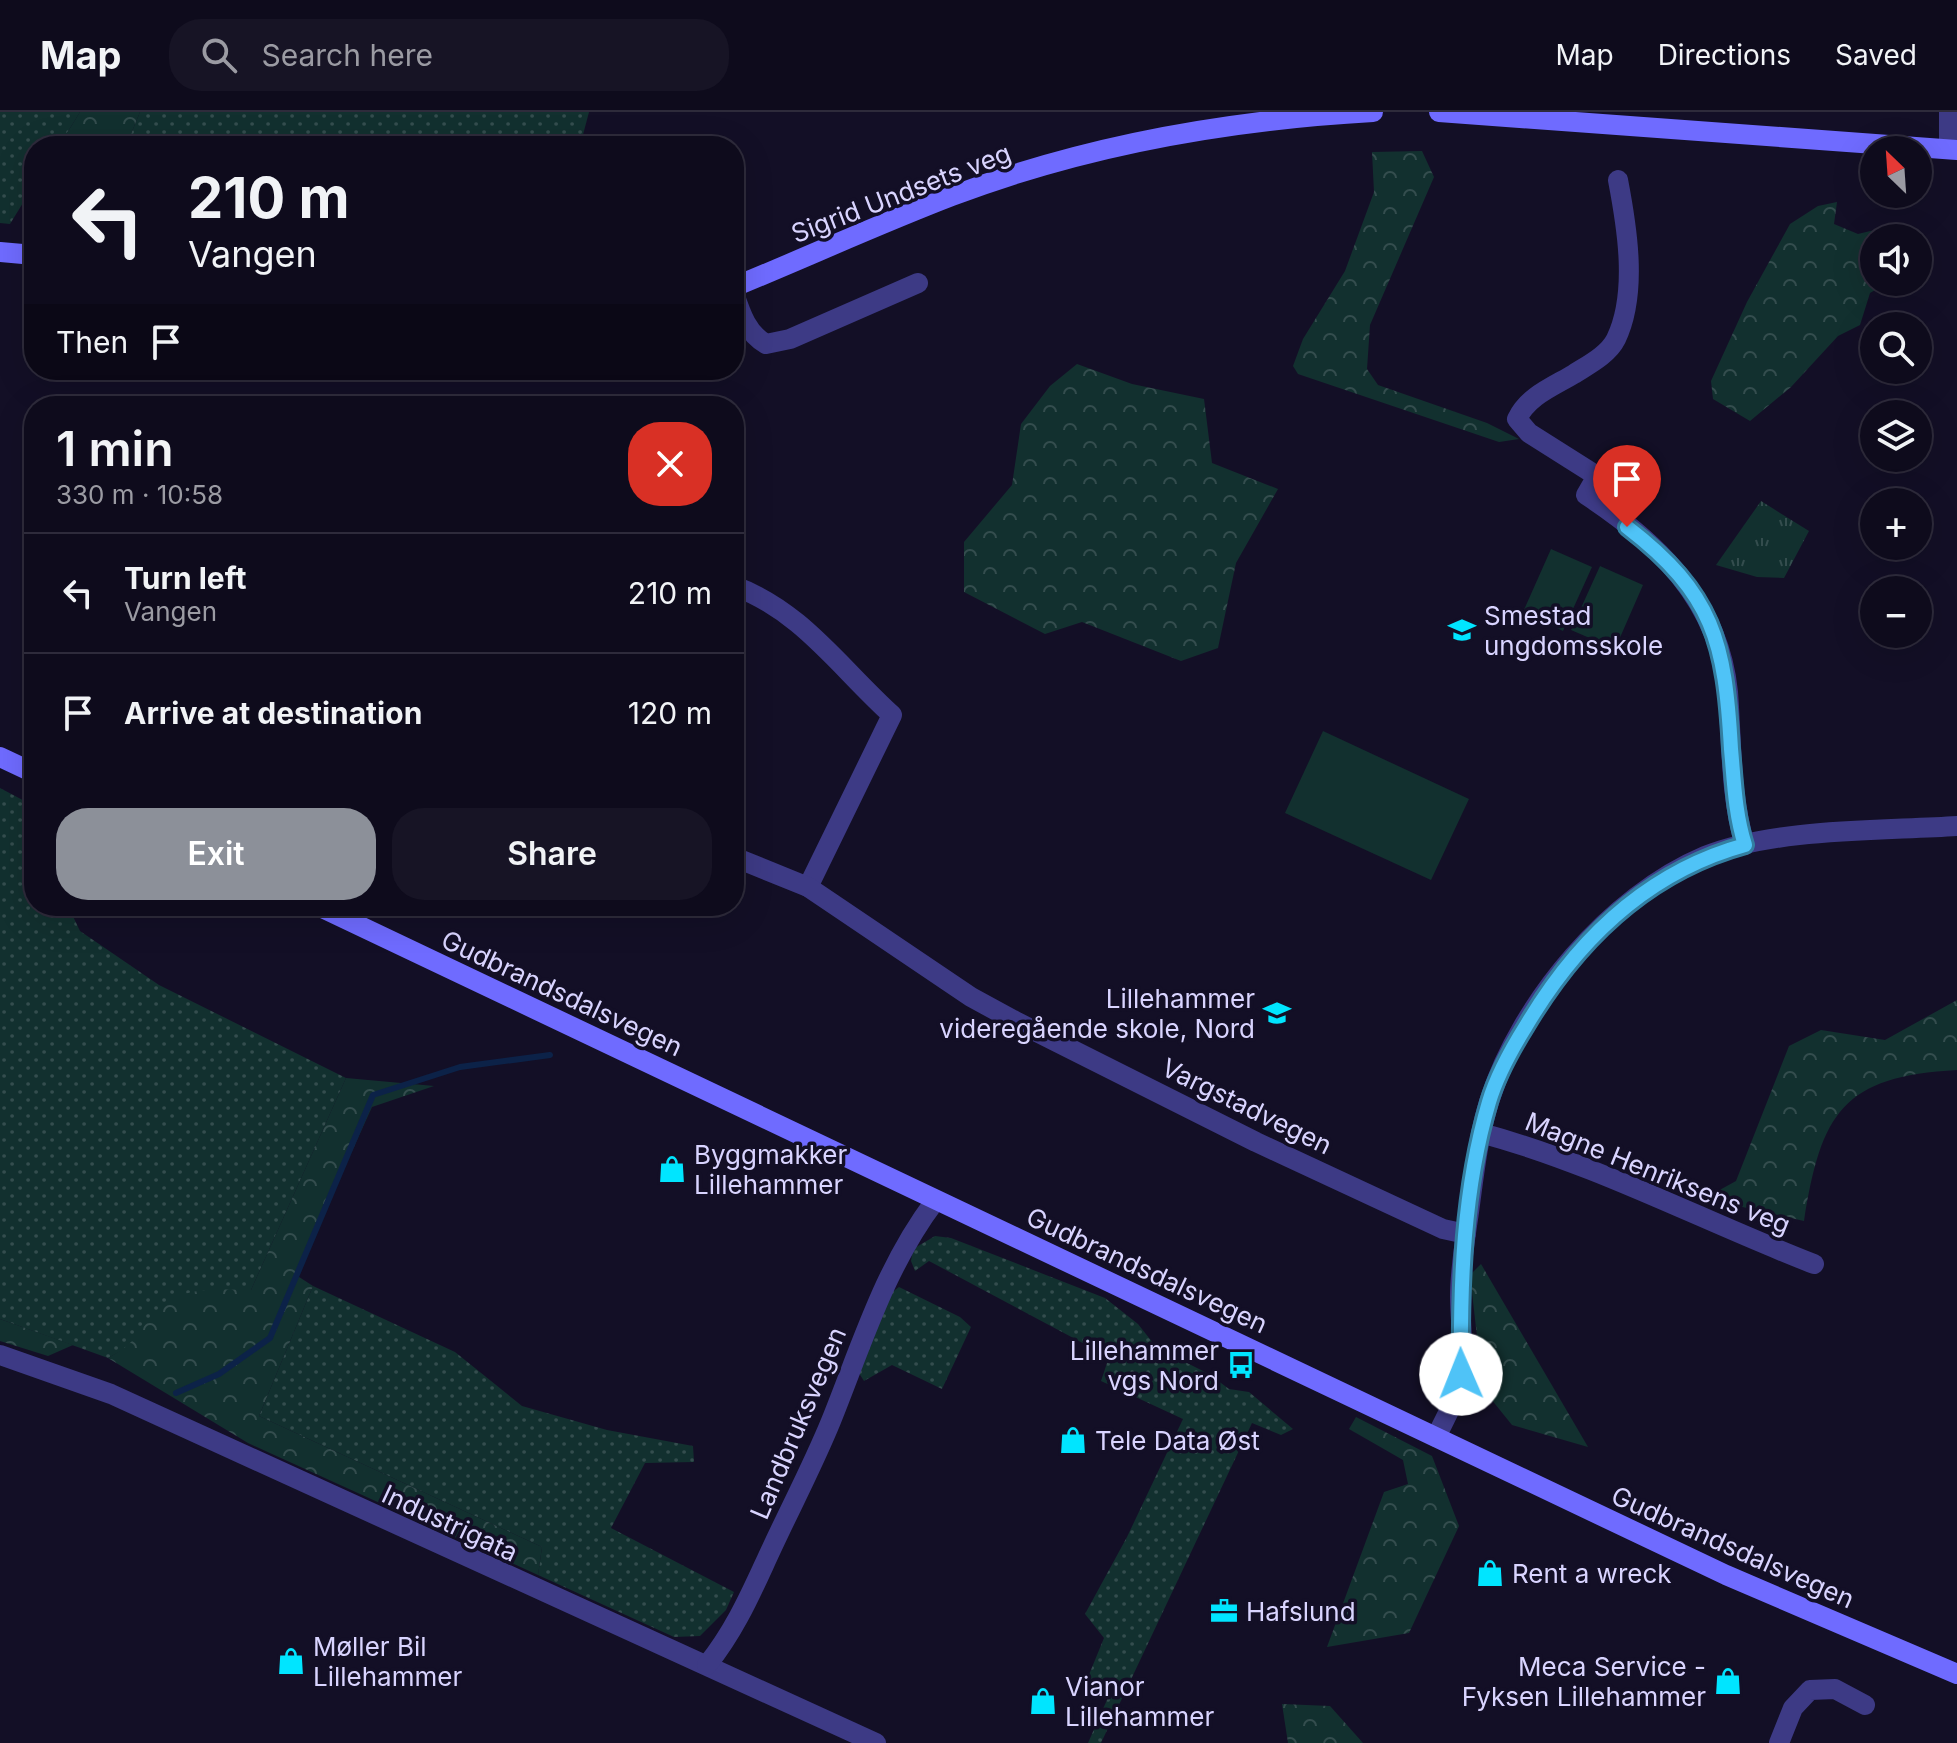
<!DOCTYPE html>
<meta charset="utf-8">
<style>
:root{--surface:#0e0b1c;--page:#171425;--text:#f1f3f6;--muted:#9b9ba3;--line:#2e2b3b;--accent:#8c9099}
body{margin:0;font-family:Inter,sans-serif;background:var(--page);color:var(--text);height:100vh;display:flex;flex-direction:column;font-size:30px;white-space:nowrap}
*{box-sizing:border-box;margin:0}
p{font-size:26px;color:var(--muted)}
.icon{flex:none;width:44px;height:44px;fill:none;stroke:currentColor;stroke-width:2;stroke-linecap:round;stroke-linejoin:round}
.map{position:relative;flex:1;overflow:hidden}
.drawer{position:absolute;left:24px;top:284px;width:720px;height:520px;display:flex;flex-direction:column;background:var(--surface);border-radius:32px;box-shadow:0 8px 32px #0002,0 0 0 2px var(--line)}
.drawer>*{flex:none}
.banner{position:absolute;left:24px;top:24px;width:720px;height:244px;border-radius:32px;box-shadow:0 8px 32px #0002,0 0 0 2px var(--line);background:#0e0b1c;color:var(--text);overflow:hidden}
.needle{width:52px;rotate:335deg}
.tools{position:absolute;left:1860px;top:24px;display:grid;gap:16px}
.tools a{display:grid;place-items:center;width:72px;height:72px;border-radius:50%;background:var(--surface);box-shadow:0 8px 32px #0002,0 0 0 2px var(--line);font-size:40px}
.pin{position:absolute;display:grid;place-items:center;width:68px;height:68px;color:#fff;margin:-82px -34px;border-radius:50% 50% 50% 0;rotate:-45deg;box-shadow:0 0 8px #0007}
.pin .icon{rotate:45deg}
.me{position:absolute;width:88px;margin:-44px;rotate:359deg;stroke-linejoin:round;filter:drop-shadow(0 0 6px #0008)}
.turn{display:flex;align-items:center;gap:28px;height:168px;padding:0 32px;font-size:36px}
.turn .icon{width:104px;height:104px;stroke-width:2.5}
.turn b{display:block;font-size:56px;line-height:68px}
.then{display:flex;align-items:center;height:76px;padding:0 32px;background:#0003;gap:16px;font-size:30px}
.round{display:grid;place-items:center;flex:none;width:84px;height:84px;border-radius:32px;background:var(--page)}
.head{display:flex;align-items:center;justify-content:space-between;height:136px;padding:0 32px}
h1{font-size:48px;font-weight:600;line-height:60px}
.button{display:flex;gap:16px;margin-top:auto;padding:16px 32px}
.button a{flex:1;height:92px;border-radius:32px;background:var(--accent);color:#fff;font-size:32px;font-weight:600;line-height:92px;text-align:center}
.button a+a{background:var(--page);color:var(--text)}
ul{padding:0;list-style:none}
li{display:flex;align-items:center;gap:24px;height:120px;padding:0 32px;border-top:2px solid var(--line)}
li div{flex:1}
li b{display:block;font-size:30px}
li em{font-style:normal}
header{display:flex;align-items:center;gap:48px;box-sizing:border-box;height:112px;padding:0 40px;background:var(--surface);border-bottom:2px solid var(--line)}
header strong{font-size:38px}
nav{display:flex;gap:44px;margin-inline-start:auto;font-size:28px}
.search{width:560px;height:72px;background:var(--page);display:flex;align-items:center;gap:20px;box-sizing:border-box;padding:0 28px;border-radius:32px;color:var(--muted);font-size:30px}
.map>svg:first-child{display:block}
.grass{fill:url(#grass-dots)}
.forest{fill:url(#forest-crowns)}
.park{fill:url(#park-tufts)}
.garden{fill:#12302f}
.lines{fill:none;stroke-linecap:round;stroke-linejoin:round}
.stream{stroke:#0c2248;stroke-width:6}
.street{stroke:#3d3a85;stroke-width:20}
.secondary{stroke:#6f6bff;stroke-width:20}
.route-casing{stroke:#337fa1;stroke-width:20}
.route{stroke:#4fc3f7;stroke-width:14}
.labels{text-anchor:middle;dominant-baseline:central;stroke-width:7;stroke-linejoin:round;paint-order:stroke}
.street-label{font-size:26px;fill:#d9d4ff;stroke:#130f26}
.poi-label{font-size:26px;fill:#d9d4ff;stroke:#130f26;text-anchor:start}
</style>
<header>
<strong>Map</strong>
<div class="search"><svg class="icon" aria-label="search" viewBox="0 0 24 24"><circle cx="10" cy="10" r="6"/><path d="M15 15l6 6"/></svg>Search here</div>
<nav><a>Map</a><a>Directions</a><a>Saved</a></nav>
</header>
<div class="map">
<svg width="1957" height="1631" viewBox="0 0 1957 1631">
<defs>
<pattern id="grass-dots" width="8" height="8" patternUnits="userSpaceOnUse" patternTransform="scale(2)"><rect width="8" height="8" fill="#12302f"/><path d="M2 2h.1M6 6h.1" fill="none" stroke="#344d4e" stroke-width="1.8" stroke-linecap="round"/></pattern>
<pattern id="forest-crowns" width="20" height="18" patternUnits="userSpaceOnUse" patternTransform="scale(2)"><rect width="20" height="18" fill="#12302f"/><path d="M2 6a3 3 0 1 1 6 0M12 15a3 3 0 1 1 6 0" fill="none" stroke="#344d4e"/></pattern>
<pattern id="park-tufts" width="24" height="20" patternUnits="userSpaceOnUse" patternTransform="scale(2)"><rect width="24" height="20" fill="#12302f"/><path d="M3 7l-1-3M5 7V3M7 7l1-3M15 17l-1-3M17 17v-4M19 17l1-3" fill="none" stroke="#344d4e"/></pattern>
</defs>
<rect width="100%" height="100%" fill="#130f26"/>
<g class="grass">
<path d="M0,0H80L59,34H34V73L10,112L0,111Z"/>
<path d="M140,0H589L580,34H126Z"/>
<path d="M0,676L34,694V794H68L80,819L159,873L346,966L251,1178H233L163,1194L130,1234L108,1246L0,1207Z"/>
<path d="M935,1124L951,1126L1105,1186L1138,1212L1157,1236L1209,1262L1229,1277L1249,1280L1293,1317L1281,1323L1252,1311L1101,1631H1088L1110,1581L1086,1570L1104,1526L1085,1502L1127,1425L1183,1307L1101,1269L1109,1245L929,1149L915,1159L911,1149L913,1137Z"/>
<path d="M313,1174L455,1240L522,1294L607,1318L693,1334L694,1350L645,1351L611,1416L734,1480L726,1498L700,1524L674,1525L538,1463L542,1435L259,1304Z"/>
<path d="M899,1175L960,1205L971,1215L942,1277L892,1253L864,1269L857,1258L891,1181Z"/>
</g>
<g class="forest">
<path d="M80,0H140L126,34H59Z"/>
<path d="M1422,39L1434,65L1370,213L1367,257L1378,273L1487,311L1519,327L1499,330L1298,262L1293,254L1303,227L1345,159L1374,80L1372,40Z"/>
<path d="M1837,90L1834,112L1858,122L1891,114L1903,126H1874V170H1889L1870,181L1860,213L1838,224L1791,275L1750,309L1713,287L1711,269L1747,190L1790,112L1818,94Z"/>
<path d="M1077,252L1132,272L1204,287L1212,351L1278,377L1236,451L1218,536L1181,549L1082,510L1045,522L964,480V430L1012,373L1021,312L1050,274Z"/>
<path d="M1957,888V958C1843,964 1821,1001 1804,1109L1672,1079L1716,1080L1736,1069L1789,934L1821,918L1885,928Z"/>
<path d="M346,966L434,974L372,995L296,1163L313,1174L259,1304L542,1435L538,1463L248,1331L108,1246C141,1229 138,1216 161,1195C187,1173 221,1178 251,1178Z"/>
<path d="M1481,1152L1588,1335L1512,1313L1483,1277L1470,1163Z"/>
<path d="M0,1207L73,1233L48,1244L0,1229Z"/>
<path d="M1356,1305L1432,1344L1459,1414L1409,1521L1327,1535L1384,1380L1408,1372L1403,1348L1349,1317Z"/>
<path d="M1282,1592L1330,1594L1363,1631H1288Z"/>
</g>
<path class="park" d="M1761,389L1809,419L1784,466L1757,465L1716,453Z"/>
<g class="garden">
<path d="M1551,437L1592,455L1563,519L1523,500Z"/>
<path d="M1600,454L1643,473L1615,537L1571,518Z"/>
<path d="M1323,619L1469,687L1431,768L1285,701Z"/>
</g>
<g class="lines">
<path class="stream" d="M176,1281L219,1262L270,1226L373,983L460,955L550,943"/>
<g class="street">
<path d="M1949,37V0"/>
<path d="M1618,68C1627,115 1638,181 1616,227C1608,243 1588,253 1574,262C1552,275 1528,284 1517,307L1529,321L1597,364L1586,383C1658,430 1719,490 1728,580C1732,631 1730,684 1745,733"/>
<path d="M734,181C741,202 747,221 766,232L790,227L918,171"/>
<path d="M734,474C801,498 840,556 892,603L808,775"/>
<path d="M734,745L808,775L971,885L1017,910L1256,1030L1443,1117L1466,1122"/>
<path d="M1481,1021C1596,1052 1703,1109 1814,1152"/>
<path d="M0,1243L111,1282L876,1631"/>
<path d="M1436,1325C1446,1305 1457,1286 1461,1263C1465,1239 1460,1210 1460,1185C1460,1157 1465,1128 1469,1100C1474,1063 1478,1024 1490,987C1521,890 1610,784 1705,744C1774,716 1882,719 1957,714"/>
<path d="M707,1553C732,1522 748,1488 764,1453C786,1404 811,1358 831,1309C862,1232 885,1155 935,1089"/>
<path d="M1779,1631L1793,1596L1810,1578L1835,1577L1865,1593"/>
</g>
<g class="secondary">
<path d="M1439,0L1957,38"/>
<path d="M0,140L34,143"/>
<path d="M734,175C807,145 879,112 952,84C1086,33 1231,8 1373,0"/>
<path d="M0,645L34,661"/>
<path d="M318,794L1726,1463L1957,1562"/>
</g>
</g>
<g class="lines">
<g class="route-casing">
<path id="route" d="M1461,1262C1460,1171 1463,1078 1489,990C1497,963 1511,938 1526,914C1577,828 1647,760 1745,733C1735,702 1734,669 1731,637C1725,530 1714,482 1627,415"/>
</g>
<use href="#route" class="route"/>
</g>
<defs>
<g id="school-bare" transform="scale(2.16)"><path d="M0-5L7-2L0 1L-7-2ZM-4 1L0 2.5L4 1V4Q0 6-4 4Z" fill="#00e5ff" stroke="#130f26" stroke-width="2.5" paint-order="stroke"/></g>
<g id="shop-bare" transform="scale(2.16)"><path d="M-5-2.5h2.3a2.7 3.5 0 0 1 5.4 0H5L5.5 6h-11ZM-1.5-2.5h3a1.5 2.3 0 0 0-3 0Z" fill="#00e5ff" stroke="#130f26" stroke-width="2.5" paint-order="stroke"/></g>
<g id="bus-bare" transform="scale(2.16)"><path d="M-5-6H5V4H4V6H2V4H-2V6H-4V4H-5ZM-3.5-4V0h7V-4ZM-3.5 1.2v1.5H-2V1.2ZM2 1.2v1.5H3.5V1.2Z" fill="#00e5ff" stroke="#130f26" stroke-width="2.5" paint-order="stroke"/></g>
<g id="office-bare" transform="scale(2.16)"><path d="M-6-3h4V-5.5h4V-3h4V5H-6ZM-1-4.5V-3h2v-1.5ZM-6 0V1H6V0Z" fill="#00e5ff" stroke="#130f26" stroke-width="2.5" paint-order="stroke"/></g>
</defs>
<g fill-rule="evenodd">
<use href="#school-bare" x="1462" y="518"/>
<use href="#school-bare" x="1277" y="901"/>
<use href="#shop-bare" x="672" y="1057"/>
<use href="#bus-bare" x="1241" y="1253"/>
<use href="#shop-bare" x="1073" y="1328"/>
<use href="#shop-bare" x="1490" y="1461"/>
<use href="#office-bare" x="1224" y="1499"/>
<use href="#shop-bare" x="291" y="1549"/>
<use href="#shop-bare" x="1728" y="1569"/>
<use href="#shop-bare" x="1043" y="1589"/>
</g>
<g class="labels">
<g class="street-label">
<text transform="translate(901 81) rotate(-21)">Sigrid Undsets veg</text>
<text transform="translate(562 881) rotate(25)">Gudbrandsdalsvegen</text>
<text transform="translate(1247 994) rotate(26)">Vargstadvegen</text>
<text transform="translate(1658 1061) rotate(22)">Magne Henriksens veg</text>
<text transform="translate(1147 1158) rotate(25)">Gudbrandsdalsvegen</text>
<text transform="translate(798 1311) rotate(-67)">Landbruksvegen</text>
<text transform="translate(450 1411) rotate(25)">Industrigata</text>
<text transform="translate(1733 1435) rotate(24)">Gudbrandsdalsvegen</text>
</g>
<g class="poi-label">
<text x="1484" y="503">Smestad<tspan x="1484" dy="30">ungdomsskole</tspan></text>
<text x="1255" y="886" text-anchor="end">Lillehammer<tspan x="1255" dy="30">videregående skole, Nord</tspan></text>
<text x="694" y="1042">Byggmakker<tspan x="694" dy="30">Lillehammer</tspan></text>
<text x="1219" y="1238" text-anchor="end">Lillehammer<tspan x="1219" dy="30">vgs Nord</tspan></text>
<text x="1095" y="1328">Tele Data Øst</text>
<text x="1512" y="1461">Rent a wreck</text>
<text x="1246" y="1499">Hafslund</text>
<text x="313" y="1534">Møller Bil<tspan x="313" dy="30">Lillehammer</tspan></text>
<text x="1706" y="1554" text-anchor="end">Meca Service -<tspan x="1706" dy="30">Fyksen Lillehammer</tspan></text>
<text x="1065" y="1574">Vianor<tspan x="1065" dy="30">Lillehammer</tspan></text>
</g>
</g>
</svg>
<div class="tools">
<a><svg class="needle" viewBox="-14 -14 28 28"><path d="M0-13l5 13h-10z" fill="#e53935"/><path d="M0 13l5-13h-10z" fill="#9b9ba3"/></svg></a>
<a><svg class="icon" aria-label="sound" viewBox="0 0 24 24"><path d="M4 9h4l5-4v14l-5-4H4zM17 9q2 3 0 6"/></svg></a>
<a><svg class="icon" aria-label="search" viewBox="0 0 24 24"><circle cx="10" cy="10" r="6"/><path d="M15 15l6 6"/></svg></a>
<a><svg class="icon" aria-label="layers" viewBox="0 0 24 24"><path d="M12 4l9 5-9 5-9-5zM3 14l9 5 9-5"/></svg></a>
<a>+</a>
<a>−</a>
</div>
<div class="pin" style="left:1627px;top:415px;background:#d93025"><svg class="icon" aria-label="arrive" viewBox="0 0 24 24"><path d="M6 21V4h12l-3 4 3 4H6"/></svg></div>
<svg class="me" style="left:1461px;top:1262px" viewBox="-20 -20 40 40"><circle r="19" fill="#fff"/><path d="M0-13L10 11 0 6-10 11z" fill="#4fc3f7"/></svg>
<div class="banner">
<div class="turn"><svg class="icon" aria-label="left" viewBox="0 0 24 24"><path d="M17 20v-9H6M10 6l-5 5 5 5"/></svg><div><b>210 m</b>Vangen</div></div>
<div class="then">Then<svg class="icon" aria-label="arrive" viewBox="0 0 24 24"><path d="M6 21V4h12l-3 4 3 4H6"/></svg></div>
</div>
<section class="drawer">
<div class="head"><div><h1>1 min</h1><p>330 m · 10:58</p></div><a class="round" style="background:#d93025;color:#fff"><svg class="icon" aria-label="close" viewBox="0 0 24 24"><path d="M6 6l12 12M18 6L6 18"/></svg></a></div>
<ul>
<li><svg class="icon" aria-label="left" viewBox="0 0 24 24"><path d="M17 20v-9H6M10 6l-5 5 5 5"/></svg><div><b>Turn left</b><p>Vangen</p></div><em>210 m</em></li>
<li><svg class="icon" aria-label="arrive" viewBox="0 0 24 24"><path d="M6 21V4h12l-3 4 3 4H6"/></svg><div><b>Arrive at destination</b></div><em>120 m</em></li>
</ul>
<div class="button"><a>Exit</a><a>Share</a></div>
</section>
</div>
